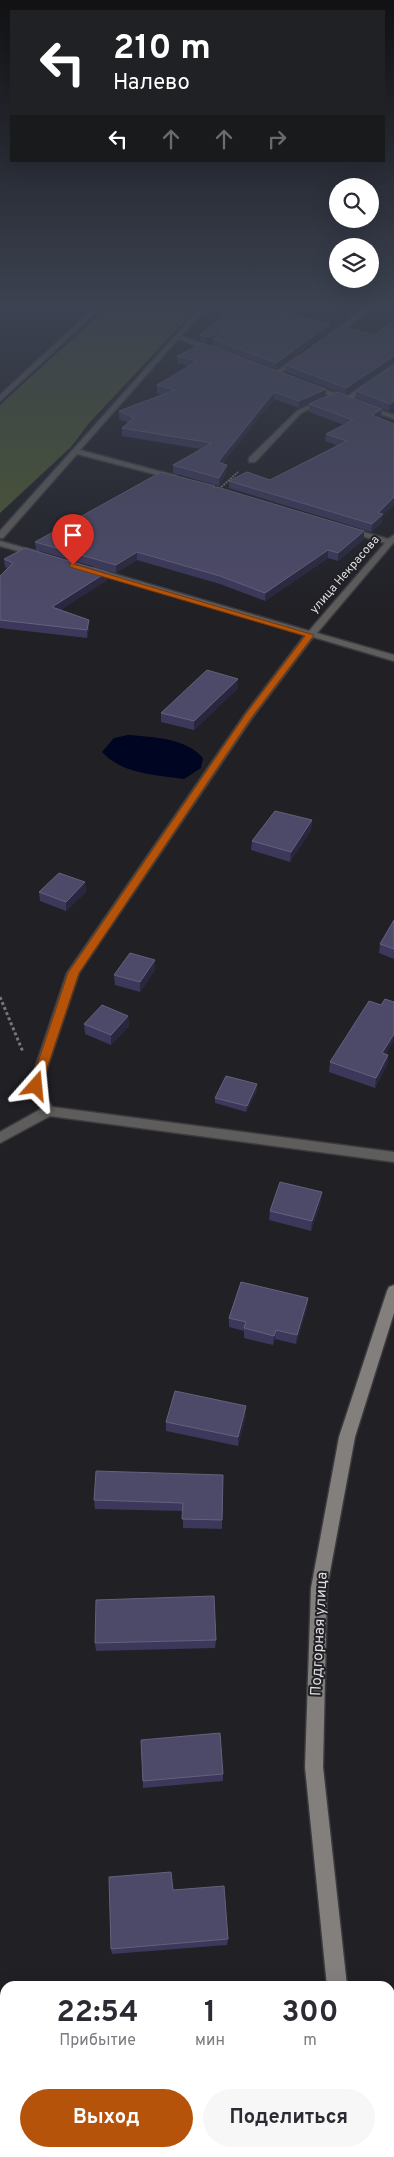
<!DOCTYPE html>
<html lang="ru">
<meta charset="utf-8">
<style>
:root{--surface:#fff;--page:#f7f7f7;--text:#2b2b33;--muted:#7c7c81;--accent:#b45309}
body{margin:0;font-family:Overpass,sans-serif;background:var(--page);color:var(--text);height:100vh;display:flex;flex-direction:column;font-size:19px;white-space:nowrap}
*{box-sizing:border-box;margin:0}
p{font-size:16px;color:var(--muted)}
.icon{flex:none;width:28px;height:28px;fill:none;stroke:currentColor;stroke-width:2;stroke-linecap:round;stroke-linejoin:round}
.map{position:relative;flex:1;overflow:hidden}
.sheet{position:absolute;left:0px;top:1981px;width:395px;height:176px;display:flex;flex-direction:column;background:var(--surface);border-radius:15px 15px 0 0;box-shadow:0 5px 20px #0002}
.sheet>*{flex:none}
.top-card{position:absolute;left:10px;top:10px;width:375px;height:152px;border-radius:0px;box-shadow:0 5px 20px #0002;background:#202124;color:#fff;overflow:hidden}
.controls{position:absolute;left:329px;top:178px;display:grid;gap:10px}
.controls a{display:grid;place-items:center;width:50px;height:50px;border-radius:50%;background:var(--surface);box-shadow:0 5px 20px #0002;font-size:25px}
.pin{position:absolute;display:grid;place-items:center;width:42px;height:42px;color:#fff;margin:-51px -21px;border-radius:50% 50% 50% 0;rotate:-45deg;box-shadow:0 0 5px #0007}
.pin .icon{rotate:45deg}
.me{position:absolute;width:55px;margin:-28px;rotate:18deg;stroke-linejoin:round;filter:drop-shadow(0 0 4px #0008)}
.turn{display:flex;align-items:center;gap:18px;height:105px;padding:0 20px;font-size:22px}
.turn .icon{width:65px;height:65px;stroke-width:2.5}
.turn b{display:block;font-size:35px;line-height:42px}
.lanes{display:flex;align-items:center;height:48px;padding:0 20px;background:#0003;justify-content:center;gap:25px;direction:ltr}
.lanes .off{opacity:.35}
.eta{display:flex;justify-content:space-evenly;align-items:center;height:85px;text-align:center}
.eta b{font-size:30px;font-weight:700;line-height:35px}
.button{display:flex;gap:10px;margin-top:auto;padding:10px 20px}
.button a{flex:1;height:58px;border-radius:30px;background:var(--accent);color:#fff;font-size:20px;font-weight:700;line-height:58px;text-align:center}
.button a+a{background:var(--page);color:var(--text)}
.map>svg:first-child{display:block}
.forest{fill:#4b582f}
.water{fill:#000621}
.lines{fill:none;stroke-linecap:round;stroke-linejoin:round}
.minor-casing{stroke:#3b3b3f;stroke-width:3}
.secondary-casing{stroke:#3b3b3f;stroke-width:3}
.path-far1{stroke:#76767a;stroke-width:2;stroke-dasharray:2 1;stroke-linecap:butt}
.path{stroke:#76767a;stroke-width:3;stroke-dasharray:3 2.5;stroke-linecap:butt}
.minor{fill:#5f5d5b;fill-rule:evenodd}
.secondary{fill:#837f7c;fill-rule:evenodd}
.wall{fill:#3b385b}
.shaded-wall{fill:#29273f}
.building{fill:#4d4a69;stroke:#64617c}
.route{fill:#b45309;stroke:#753606}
.labels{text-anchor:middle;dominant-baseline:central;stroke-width:4;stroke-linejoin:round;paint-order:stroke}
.street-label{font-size:12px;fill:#dedee1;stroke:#202025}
.near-street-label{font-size:15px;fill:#dedee1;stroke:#202025}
</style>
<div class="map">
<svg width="394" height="2157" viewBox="0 0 394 2157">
<rect width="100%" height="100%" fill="#202025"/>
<path class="forest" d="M106,308H197L89,423L71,447L0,513V405Z"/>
<path class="water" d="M128,735C153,737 186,738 203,758L201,768L184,779C156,775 122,774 102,752L114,738Z"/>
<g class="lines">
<g class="minor-casing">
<g id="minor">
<path d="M94,308H101L0,401V395Z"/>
<path d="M200,308H207L181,336L215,349V351L178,339L80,450L177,476V480L77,454L3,538H0V531Z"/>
<path d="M365,308H373L333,337H329V335Z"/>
<path d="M298,356L303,357L278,375H274V373Z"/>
<path d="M394,364V369L349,401H344L306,386L311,385L346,397Z"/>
<path d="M322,399L327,400L301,413L255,462H249V458L297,411Z"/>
<path d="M366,405L394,415V419L364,408L363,407Z"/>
<path d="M346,527L388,539L394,535V542L317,633L394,655V661L313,637L252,718L79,973L41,1086L52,1107L394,1152V1162L50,1116L0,1143V1132L41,1109L29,1086L67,973L245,714L305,635L87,570L94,568L309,631L385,543L346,531Z"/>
<path d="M0,541L39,552L40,554L36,556L0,546Z"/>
</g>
</g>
<g class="secondary-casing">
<g id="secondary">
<path d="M394,1285V1313L355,1437L327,1588L323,1767L347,1986H327L305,1767L311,1588L339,1437L387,1291L389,1287Z"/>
<rect x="343" y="2152" width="22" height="5"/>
</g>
</g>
<path class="path-far1" d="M219,489L238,472"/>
<path class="path" d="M0,997L23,1052"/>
<use href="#minor" class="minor"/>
<use href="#secondary" class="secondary"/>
</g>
<g class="wall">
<path d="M225,308H319L296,315L330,324V330L276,369L213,346V341L206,343L200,341V335L224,316V310Z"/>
<path d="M375,335L346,395L286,372V365Z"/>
<path d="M177,356L325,396L299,408L274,399L222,464L226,473L219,486L173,473V465L201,449L122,436V428L128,423L119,419V411L163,395L157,393V385L189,366L177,363Z"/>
<path d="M394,365L389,411L356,398V391Z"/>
<path d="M309,404L381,416L379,418L383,515L382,522L371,532L229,488V481L270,480L337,445L325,441L326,434L344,425L309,412Z"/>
<path d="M215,488L364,539L338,561L328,558L265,601L220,584L137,560L116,573L36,550L35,542Z"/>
<path d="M4,559L107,572V580L60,610L89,620V628L87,638L0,628V576L7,568L5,567Z"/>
<path d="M238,679V688L194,730L161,722V713Z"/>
<path d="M312,820L311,830L290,862L251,850L252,841Z"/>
<path d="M85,882L86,892L66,911L40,901L39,892Z"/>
<path d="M394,920V959L379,953L380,944Z"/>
<path d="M155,960V970L140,992L115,985L114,975Z"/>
<path d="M128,1016L129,1026L111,1045L85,1034L84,1024Z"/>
<path d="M386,1054L388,1055L387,1065L375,1088L329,1072L330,1062Z"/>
<path d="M257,1090L246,1112L215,1103V1098Z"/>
<path d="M321,1202L311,1231L269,1220L270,1211Z"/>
<path d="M308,1298L307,1308L296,1344L275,1339L273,1345L244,1338V1331L229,1327V1318Z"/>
<path d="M246,1406V1415L238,1446L166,1431V1422Z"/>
<path d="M223,1475L222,1529L183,1528V1511L95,1509L94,1500Z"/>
<path d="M216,1640L215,1648L96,1651L95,1643Z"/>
<path d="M141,1740L223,1774V1781L143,1788Z"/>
<path d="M228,1939L227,1945L112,1954L111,1949Z"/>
<path d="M152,2152H217L152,2155Z"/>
</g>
<g class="shaded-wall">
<path d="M299,308H319L286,319V313Z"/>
<path d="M330,324V330L276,369V363Z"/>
<path d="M230,331L213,339V341L206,343V337Z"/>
<path d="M394,356V362L346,395V388Z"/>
<path d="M326,389L325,396L299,408V401Z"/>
<path d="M274,392V399L217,470L218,462Z"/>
<path d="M394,401V408L389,411L390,404Z"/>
<path d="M382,409L381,416L371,423L372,415Z"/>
<path d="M227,465L226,473L219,486V478Z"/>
<path d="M394,497V505L383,515L382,522L371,532L372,524L378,513Z"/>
<path d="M364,531V539L338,561V553Z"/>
<path d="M328,550V558L265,601V593Z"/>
<path d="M137,552V560L116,573V565Z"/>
<path d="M107,572V580L53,615L52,607Z"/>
<path d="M89,620V628L87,638V630Z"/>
<path d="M238,679V688L194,730V721Z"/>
<path d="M312,820L311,830L290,862L291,852Z"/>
<path d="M85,882L86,892L66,911V902Z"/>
<path d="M155,960V970L140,992V982Z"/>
<path d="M128,1016L129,1026L111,1045V1035Z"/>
<path d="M394,1034V1041L381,1063L382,1053Z"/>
<path d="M388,1055L387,1065L375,1088L376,1078Z"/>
<path d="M257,1084V1090L246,1112L247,1106Z"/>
<path d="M322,1192L321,1202L311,1231L312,1221Z"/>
<path d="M308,1298L307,1308L296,1344L297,1335Z"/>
<path d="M276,1330L275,1339L273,1345L274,1336Z"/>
<path d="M246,1406V1415L238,1446V1437Z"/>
</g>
<g class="building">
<path d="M225,308H299L286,313L330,324L276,363L213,339L230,331L206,337L200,335L230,311L224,310Z"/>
<path d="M394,321V356L346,388L286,365L341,326L375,335Z"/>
<path d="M203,343L326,389L299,401L274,392L218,462L227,465L219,478L173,465L212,443L122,428L134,418L119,411L175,390L157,385L197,361L177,356Z"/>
<path d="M394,365V401L390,404L356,391Z"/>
<path d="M337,392L382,409L372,415L394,424V497L378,513L383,514L372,524L229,481L247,472L270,480L347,441L326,434L353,420L309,404Z"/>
<path d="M161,472L215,486L213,488L217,487L364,531L338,553L328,550L265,593L220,576L137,552L116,565L35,542Z"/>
<path d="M25,548L107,572L52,607L89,620L87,630L0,620V576L13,563L4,559Z"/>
<path d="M207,670L238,679L194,721L161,713Z"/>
<path d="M275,811L312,820L291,852L252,841Z"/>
<path d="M59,873L85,882L66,902L39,892Z"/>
<path d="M394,920V949L380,944Z"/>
<path d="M130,953L155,960L140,982L114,975Z"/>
<path d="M385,999L394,1002V1034L382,1053L388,1055L376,1078L330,1062L369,1001L381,1005Z"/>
<path d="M102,1005L128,1016L111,1035L84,1024Z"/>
<path d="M226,1076L257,1084L247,1106L215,1098Z"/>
<path d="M280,1182L322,1192L312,1221L270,1211Z"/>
<path d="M241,1282L308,1298L297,1335L276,1330L274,1336L244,1328L246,1322L229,1318Z"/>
<path d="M175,1391L246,1406L238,1437L166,1422Z"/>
<path d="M96,1471L223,1475L222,1520L182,1519L183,1503L94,1500Z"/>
<path d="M214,1596L216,1640L95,1643L96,1600Z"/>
<path d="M220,1733L223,1774L143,1781L141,1740Z"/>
<path d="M171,1872L173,1890L224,1886L228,1939L111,1949L109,1877Z"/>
</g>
<linearGradient id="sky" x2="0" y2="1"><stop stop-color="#121214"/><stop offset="0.5" stop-color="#3c4251"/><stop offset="1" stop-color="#3c4251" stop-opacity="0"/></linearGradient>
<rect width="394" height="610" fill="url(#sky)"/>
<path class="route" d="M70,563L314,635L251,718L79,973L41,1086L36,1091L30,1086L68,973L245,715L305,636L70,567Z"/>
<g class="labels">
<g class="street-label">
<text transform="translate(345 575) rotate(-49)">улица Некрасова</text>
</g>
<g class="near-street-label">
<text transform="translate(320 1634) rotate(-87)">Подгорная улица</text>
</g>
</g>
</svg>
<div class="controls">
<a><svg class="icon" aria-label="search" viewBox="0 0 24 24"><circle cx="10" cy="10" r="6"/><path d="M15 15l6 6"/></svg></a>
<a><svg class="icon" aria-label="layers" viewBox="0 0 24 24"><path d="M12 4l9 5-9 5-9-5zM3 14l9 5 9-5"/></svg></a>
</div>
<div class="pin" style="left:73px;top:565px;background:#d93025"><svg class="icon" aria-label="arrive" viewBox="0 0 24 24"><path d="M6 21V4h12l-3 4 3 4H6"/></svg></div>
<svg class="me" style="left:36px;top:1086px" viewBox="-20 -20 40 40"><path d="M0-17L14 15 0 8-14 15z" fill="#b45309" stroke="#fff" stroke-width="4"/></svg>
<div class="top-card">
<div class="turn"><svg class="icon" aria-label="left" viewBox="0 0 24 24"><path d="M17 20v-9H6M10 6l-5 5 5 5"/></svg><div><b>210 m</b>Налево</div></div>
<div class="lanes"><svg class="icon" aria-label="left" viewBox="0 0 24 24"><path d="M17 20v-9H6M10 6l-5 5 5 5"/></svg><svg class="icon off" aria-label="ahead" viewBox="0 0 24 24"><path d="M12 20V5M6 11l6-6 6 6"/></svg><svg class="icon off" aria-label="ahead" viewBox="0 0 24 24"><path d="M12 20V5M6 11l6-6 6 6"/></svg><svg class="icon off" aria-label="right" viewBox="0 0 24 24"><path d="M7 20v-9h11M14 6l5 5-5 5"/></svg></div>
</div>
<section class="sheet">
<div class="eta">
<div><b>22:54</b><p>Прибытие</p></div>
<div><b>1</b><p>мин</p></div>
<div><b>300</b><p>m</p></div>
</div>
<div class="button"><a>Выход</a><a>Поделиться</a></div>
</section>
</div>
